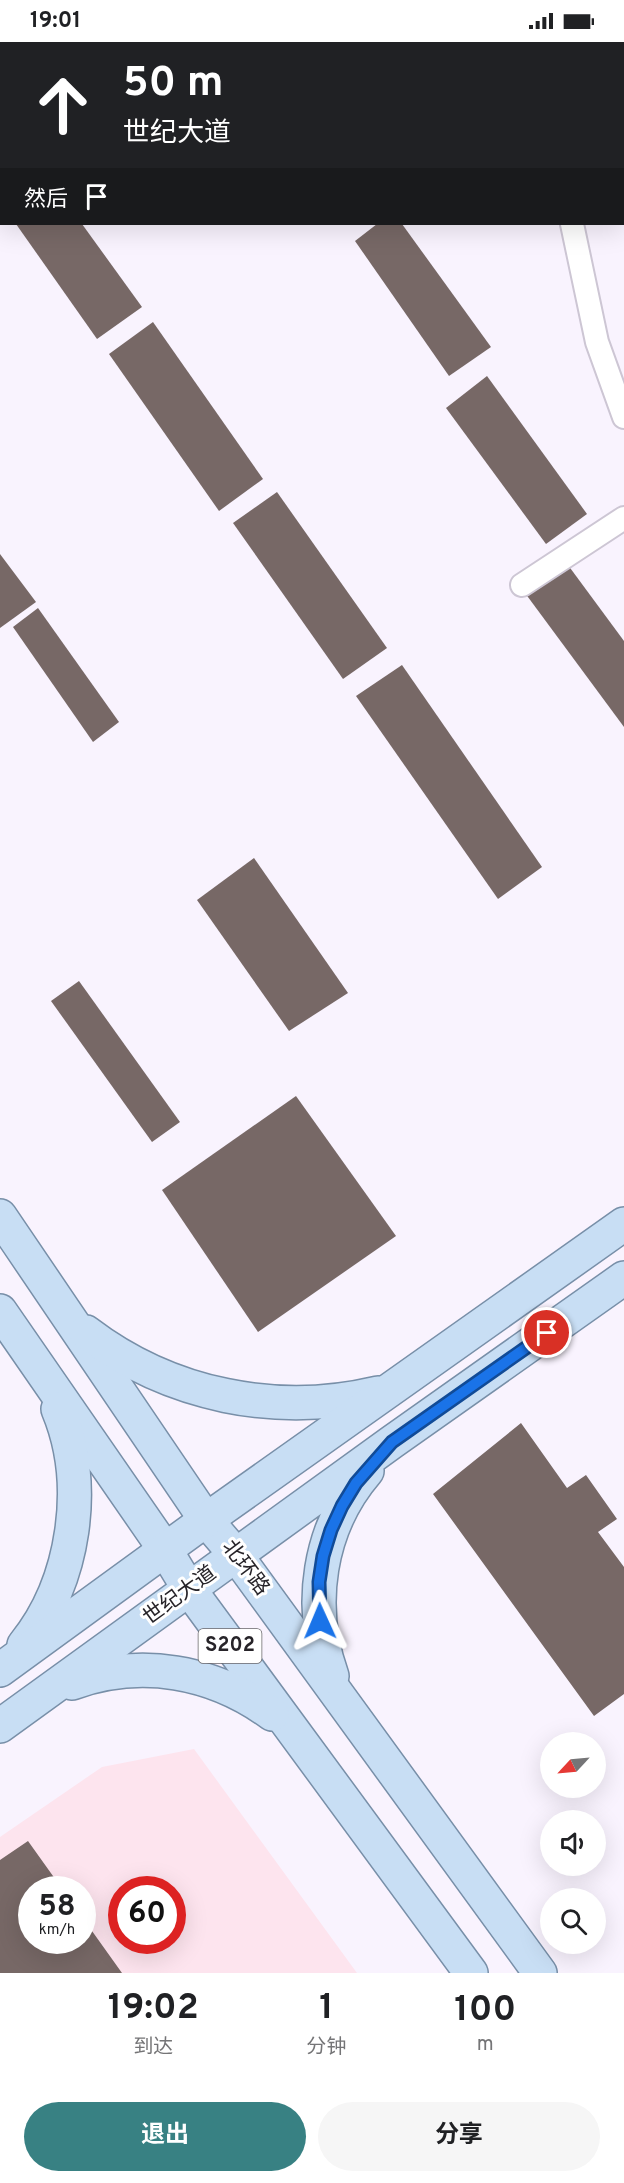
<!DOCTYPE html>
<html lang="zh">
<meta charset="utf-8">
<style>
:root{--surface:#fff;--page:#f6f6f6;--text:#202124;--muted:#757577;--accent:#388183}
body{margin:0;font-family:Overpass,"Noto Sans SC",sans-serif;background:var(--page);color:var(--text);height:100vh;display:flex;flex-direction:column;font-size:22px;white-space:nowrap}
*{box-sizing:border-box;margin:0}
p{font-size:20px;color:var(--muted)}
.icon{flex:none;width:33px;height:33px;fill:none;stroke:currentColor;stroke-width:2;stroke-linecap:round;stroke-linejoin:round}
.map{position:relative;height:1931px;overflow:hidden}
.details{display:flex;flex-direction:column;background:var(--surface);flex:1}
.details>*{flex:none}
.banner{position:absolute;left:0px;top:0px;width:624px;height:183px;box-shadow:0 6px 24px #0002;background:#202124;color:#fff;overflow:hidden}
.needle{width:39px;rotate:244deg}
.buttons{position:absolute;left:540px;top:1690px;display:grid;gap:12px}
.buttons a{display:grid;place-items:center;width:66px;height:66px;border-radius:50%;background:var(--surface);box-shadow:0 6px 24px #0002;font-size:30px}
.speed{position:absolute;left:18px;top:1834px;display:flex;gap:12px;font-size:30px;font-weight:700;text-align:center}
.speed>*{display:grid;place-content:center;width:78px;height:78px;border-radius:50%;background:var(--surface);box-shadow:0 6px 24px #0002;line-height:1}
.speed small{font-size:15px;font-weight:400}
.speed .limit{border:9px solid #d22;background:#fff;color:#111}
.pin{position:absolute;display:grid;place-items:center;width:51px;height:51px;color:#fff;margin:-26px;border:3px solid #fff;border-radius:50%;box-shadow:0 2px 6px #0007}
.me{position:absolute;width:66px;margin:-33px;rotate:359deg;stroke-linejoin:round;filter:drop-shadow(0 0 4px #0008)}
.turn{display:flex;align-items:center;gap:21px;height:126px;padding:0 24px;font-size:27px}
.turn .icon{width:78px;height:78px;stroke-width:2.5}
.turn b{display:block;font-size:42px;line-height:51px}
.then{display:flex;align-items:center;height:57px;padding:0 24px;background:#0003;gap:12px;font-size:22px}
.eta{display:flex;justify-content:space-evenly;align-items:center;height:102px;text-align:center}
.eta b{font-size:36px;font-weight:700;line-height:42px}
.button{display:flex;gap:12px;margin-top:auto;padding:12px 24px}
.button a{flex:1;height:69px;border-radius:36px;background:var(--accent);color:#fff;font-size:24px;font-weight:700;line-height:69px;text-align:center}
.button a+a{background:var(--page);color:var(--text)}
.status{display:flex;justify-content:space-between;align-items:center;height:42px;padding:0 30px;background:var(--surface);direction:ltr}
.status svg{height:16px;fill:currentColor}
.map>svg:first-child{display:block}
.industrial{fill:#fde4ee;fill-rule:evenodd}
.building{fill:#776866}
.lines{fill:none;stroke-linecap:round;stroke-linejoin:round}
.minor-casing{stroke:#cdc6d4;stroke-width:26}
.primary-casing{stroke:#788fa8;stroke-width:36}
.minor{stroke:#fff;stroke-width:22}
.primary{stroke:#c8def4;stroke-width:33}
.route-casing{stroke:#114b97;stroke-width:15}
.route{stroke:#1a73e8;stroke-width:10}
.labels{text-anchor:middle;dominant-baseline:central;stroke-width:6;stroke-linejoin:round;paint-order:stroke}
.shield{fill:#fff;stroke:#686669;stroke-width:1.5}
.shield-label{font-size:20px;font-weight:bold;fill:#272429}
.street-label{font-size:21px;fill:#272429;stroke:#fff}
</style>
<div class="status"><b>19:01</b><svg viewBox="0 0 49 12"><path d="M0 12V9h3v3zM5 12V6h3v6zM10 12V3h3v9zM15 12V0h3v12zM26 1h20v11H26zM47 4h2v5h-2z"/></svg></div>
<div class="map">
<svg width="624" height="1931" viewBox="0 0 624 1931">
<rect width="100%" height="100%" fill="#f9f3fe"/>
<path class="industrial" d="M194,1707L357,1931H0V1795L102,1725ZM32,1848H82V1899H32ZM122,1848H172V1899H122Z"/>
<g class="building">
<path d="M16,182H82L142,265L97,297Z"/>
<path d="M377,182H402L491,305L449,334L355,199Z"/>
<path d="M153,280L263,437L219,469L109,312Z"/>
<path d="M487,334L587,472L546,502L446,366Z"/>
<path d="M277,450L387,606L343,637L233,481Z"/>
<path d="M0,512L36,560L0,586Z"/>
<path d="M565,519L624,599V685L525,551Z"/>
<path d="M38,566L119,680L93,700L13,585Z"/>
<path d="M402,623L542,825L498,857L356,654Z"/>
<path d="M254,816L348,951L289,989L197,858Z"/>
<path d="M79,939L180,1080L152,1100L51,959Z"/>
<path d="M296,1054L396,1194L258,1290L162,1148Z"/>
<path d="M521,1381L567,1446L586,1433L617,1477L598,1490L624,1525V1652L594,1674L433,1452Z"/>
<path d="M28,1799L63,1848H32V1899H82V1875L122,1931H0V1818Z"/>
</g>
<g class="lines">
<g class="minor-casing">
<g id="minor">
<path d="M604,2L605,0"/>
<path d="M572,182L597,300L624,375"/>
<path d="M522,543L624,476"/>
</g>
</g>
<g class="primary-casing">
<g id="primary">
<path d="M0,1174L206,1478L236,1513L540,1931"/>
<path d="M0,1269L166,1509L189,1547L471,1931"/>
<path d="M86,1290C170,1354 277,1375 378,1351"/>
<path d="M24,1603C75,1540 89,1441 58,1367"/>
<path d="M0,1628L206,1478L624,1182"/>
<path d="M332,1634C307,1564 318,1486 367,1429"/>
<path d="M72,1641C141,1616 213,1629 272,1672"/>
<path d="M0,1684L392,1400L624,1236"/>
</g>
</g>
<use href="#minor" class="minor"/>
<use href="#primary" class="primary"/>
</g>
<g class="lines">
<g class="route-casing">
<path id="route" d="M320,1579L319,1540L323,1514L331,1488L342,1464L356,1441L392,1400L547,1291"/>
</g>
<use href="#route" class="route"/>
</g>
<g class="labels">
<rect class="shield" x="198.5" y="1587" width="63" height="34" rx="4.5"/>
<g class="shield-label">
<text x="230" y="1604">S202</text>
</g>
<g class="street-label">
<text transform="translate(245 1526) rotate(53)">北环路</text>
<text transform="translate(180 1554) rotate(-36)">世纪大道</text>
</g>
</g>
</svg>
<div class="buttons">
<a><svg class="needle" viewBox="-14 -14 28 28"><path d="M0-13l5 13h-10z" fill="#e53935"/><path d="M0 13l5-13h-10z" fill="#757577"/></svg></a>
<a><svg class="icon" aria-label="sound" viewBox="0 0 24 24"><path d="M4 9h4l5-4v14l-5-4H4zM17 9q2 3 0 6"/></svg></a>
<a><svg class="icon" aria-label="search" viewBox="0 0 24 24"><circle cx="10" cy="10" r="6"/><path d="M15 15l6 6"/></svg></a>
</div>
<div class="speed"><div>58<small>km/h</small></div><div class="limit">60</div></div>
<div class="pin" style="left:547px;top:1291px;background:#d93025"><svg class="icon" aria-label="arrive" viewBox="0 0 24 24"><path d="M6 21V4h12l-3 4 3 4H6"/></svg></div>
<svg class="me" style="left:320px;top:1579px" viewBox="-20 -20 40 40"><path d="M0-17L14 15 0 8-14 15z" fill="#1a73e8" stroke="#fff" stroke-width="4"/></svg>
<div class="banner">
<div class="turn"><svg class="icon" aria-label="ahead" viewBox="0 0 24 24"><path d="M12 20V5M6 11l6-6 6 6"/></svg><div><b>50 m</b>世纪大道</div></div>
<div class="then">然后<svg class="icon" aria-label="arrive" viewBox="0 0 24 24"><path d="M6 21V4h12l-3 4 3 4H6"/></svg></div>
</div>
</div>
<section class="details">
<div class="eta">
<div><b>19:02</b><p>到达</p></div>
<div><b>1</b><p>分钟</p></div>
<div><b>100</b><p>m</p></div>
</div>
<div class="button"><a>退出</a><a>分享</a></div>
</section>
